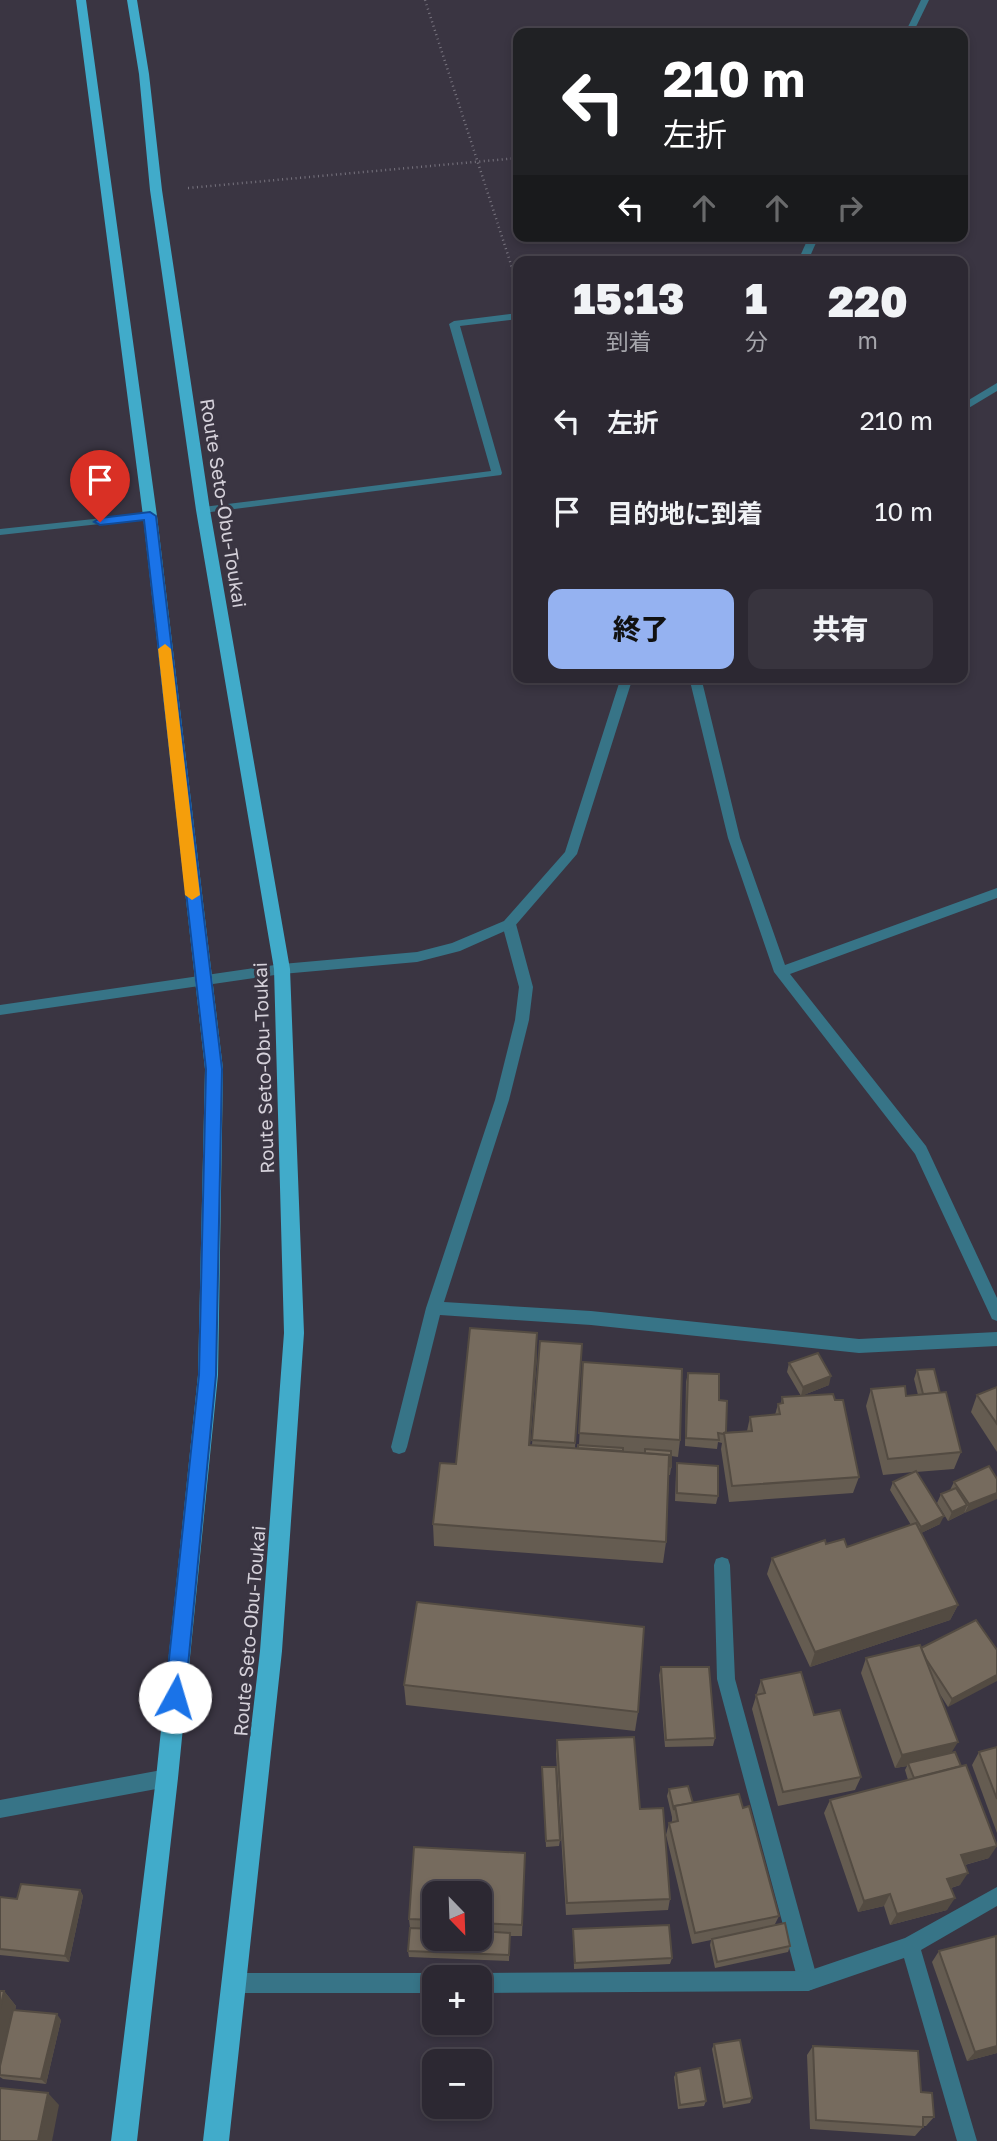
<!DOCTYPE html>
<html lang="ja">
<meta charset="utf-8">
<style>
:root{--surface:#2c2832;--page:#38343e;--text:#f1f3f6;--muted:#a6a6ac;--line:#48444d;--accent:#95b2f1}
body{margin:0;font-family:"Golos Text","Noto Sans JP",sans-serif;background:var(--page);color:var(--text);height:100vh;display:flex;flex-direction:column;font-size:26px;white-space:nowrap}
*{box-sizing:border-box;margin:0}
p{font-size:23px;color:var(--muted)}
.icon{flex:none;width:38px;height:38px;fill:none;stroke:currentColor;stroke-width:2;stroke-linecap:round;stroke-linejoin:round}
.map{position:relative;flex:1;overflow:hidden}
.panel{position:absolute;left:513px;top:256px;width:455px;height:427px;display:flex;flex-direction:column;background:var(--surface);border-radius:14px;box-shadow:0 4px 10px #0003,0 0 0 2px var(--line)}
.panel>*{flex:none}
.top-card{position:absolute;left:513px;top:28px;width:455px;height:214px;border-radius:14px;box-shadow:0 4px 10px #0003,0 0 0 2px var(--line);background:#202124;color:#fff;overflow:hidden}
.needle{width:46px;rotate:157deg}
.buttons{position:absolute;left:422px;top:1881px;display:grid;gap:14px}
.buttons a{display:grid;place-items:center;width:70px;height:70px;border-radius:14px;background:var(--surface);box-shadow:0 4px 10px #0003,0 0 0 2px var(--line);font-size:35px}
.pin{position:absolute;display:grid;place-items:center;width:60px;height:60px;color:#fff;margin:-72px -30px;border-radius:50% 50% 50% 0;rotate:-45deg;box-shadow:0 0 7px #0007}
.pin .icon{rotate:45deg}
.me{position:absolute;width:77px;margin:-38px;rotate:6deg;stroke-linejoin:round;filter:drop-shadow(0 0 5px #0008)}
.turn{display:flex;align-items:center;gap:24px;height:147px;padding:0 35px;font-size:32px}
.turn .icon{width:91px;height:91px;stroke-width:2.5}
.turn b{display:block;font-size:49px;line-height:60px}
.lanes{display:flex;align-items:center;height:66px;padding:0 35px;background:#0003;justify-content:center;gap:35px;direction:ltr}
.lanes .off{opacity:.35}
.eta{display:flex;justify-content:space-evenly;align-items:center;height:119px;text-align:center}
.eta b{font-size:42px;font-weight:800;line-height:49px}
.button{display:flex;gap:14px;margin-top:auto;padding:14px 35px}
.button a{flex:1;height:80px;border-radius:14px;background:var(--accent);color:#111;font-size:28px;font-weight:800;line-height:80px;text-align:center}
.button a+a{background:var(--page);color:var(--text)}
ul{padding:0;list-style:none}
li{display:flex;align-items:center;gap:21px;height:91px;padding:0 35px}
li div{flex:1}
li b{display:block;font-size:26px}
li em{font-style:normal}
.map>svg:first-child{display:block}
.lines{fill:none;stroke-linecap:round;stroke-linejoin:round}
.path{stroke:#78747f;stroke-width:2.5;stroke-dasharray:1 3.5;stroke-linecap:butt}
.service{fill:#377487;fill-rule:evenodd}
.minor{fill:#377487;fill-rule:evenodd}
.tertiary{fill:#377487;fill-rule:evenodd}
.primary{fill:#41abca;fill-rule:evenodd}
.wall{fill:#655c51;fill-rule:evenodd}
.shaded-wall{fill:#534b42}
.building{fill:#766b5e;stroke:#534b42;stroke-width:2}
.route{fill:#1a73e8;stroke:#114b97;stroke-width:2}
.slow{fill:#f59e0b}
.labels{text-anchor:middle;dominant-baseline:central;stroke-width:6;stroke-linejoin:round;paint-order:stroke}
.street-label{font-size:19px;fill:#d5d1da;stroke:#3a3542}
</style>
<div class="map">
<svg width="997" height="2141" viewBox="0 0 997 2141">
<rect width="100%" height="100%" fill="#3a3542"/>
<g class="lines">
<g class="path">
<path d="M425,0L518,286"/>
<path d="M188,188L518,158"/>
</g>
<path class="service" d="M722,1557L728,1559L730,1565L735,1679L818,1981L815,1988L808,1991L801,1988L798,1981L717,1679L714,1565L716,1559Z"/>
<g class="minor">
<path d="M518,313V319L460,326L502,473L501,475L203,513L198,510L203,507L491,471L449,324L454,321Z"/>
<path d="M997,383V391L962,412V404Z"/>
<path d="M150,513L154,514V518L0,535V529Z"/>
<path d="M689,677H701L740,838L785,965L997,888V898L790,974L926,1146L997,1298V1321L992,1319L915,1154L774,972L728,838Z"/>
<path d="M509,919L516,924L533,987L529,1020L509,1100L444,1302L591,1311L859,1339L997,1332V1346L859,1353L591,1325L440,1315L407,1447L405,1452L399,1454L393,1452L391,1447L426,1308L495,1100L515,1020L519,987L502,924Z"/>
<path d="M167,1769L173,1772L176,1778L173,1784L167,1787L0,1818V1800Z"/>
<path d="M997,1887V1906L921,1950L977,2141H957L904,1958L808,1991L480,1993V1978H473L480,1973L808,1971L905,1938Z"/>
<path d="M232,1973H434L441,1978H434V1993H232L225,1990L222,1983L225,1976Z"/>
</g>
<g class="tertiary">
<path d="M921,0H929L913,33H905Z"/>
<path d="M809,236H819L808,261H798Z"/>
<path d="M621,677H633L577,854L514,927L460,951L417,962L282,974L0,1015V1005L282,964L417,952L452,943L504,921L565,852Z"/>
</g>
<g class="primary">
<path d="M76,0H86L157,516L223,1069L218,1375L178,1778L137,2141H111L156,1778L198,1375L205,1069L143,516Z"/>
<path d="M127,0H137L149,74L162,190L210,510L290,969L304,1333L282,1651L229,2141H203L260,1651L284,1333L274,969L196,510L150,190L139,74Z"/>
</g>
</g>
<g class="wall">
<path d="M540,1341L582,1344L575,1448H578L579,1445L583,1362L680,1440L678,1457L671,1456V1467L670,1475H669L666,1542L663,1563L434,1546L433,1524L456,1464L537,1357L530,1445H532Z"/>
<path d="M789,1363L829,1385L801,1396L835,1400L859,1477L853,1493L729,1502L721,1449L722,1443L718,1442L717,1449L685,1446L686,1382L688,1373L719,1400L726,1432L747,1431L750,1417L775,1415L778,1404L781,1403L782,1397L801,1396L787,1372Z"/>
<path d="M917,1370L940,1393L961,1452L954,1469L916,1472L940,1524L921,1533L958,1605L950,1620L810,1667L767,1574L772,1558L826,1544L847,1547L911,1525L890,1490L893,1482L913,1472L883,1475L866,1406L871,1389L906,1396L918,1395L914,1379Z"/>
<path d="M997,1387V1452L971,1412L977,1395Z"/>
<path d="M677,1463L718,1496L716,1504L675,1501L676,1472Z"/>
<path d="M989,1466L965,1513L964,1512V1513L948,1521L937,1503L941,1494L950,1490L954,1482Z"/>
<path d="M921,1648L997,1650L948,1707L938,1691L952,1752L989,1858L965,1865L960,1885L951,1888L947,1910L890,1925L884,1906L858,1912L824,1813L830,1800L908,1780L905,1770L907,1766L895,1768L861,1673L866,1658Z"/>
<path d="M661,1667L715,1738L713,1746L665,1747L659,1675Z"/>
<path d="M761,1680L814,1715L861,1777L855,1790L778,1806L752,1709Z"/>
<path d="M404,1685L638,1712L635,1731L406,1705Z"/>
<path d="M557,1740L640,1809L670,1899L668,1910L566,1915L556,1754Z"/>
<path d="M997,1747V1833L972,1765L979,1752Z"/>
<path d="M542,1767L560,1840L559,1846L546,1847Z"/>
<path d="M669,1789L693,1803L779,1916L774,1926L790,1946L788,1952L715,1968L710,1945L711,1940L692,1944L666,1835L669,1823L672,1822V1817L667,1796Z"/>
<path d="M414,1847L525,1853L522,1936H510L509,1961L409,1957L408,1951L410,1928L409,1919ZM434,1894H480V1939H434Z"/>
<path d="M80,1890L83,1896L69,1962L0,1955V1897L17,1899Z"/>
<path d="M573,1929L672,1958L670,1964L574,1969Z"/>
<path d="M997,1938V2053L967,2061L932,1962L939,1951Z"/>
<path d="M0,1991H4L16,2006L15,2010L61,2020L46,2084L3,2079L0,2077Z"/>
<path d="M714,2044L752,2098L750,2103L723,2108L712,2049Z"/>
<path d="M813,2046L921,2092L934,2117L926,2126H923V2127L915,2136L810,2129L807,2055Z"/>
<path d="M676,2073L706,2101L704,2106L678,2109L674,2077Z"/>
</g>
<g class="shaded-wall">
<path d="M537,1333V1357L528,1468L529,1445Z"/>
<path d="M831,1376L829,1385L801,1396L803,1387Z"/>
<path d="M997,1493V1499L965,1513L969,1504Z"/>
<path d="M967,1505L964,1513L948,1521L952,1512Z"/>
<path d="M944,1516L940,1524L917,1535L921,1527Z"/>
<path d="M958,1605L950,1620L810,1667L815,1652Z"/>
<path d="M997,1675V1681L948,1707L952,1699Z"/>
<path d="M958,1742L950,1755L908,1763L907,1766L895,1768L902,1755Z"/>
<path d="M997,1846L989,1858L953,1868L961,1855Z"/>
<path d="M968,1873L960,1885L940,1891L947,1879Z"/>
<path d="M80,1890L83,1896L69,1962L65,1956Z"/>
<path d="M890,1894L884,1906L858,1912L864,1901Z"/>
<path d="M955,1898L947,1910L890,1925L897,1914Z"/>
<path d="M4,1991L16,2006L0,2075V2009Z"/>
<path d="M57,2014L61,2020L46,2084L41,2079Z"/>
<path d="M997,2046V2053L967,2061L975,2052Z"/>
<path d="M48,2093L59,2105L52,2141H38Z"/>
</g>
<g class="building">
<path d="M470,1328L537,1333L529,1445L669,1455L666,1542L433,1524L440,1463L456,1464Z"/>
<path d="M540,1341L582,1344L575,1443L532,1440Z"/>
<path d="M818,1353L831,1376L803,1387L789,1363Z"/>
<path d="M583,1362L682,1369L680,1440L579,1433Z"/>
<path d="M934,1369L940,1393L923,1394L917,1370Z"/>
<path d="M688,1373L719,1374V1400L727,1401L726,1432L724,1433V1434L718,1433L719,1440L686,1438Z"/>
<path d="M905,1386L906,1396L946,1392L961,1452L888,1459L871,1389Z"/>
<path d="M997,1387V1424L977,1395Z"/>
<path d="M833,1394L835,1400H843L859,1477L732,1486L724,1433L752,1431L750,1417L780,1414L778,1404L783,1403L782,1397Z"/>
<path d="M578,1445L623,1448V1451L578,1448Z"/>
<path d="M645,1449L671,1451V1467L669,1466V1455L645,1453Z"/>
<path d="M677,1463L718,1466V1496L677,1493Z"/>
<path d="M989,1466L997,1479V1493L969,1504L954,1482Z"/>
<path d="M916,1471L944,1516L921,1527L893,1482Z"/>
<path d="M956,1488L967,1505L952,1512L941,1494Z"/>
<path d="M916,1523L958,1605L815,1652L772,1558L825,1540L826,1544L844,1539L847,1547Z"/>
<path d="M417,1602L644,1627L638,1712L404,1685Z"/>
<path d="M976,1620L997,1650V1675L952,1699L926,1659L921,1648Z"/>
<path d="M920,1645L958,1742L902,1755L866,1658Z"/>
<path d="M661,1667H709L715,1738L666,1740Z"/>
<path d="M801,1672L814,1715L840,1710L861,1777L783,1792L756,1695L765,1693L761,1680Z"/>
<path d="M634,1737L640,1809L663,1808L670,1899L567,1903L557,1740Z"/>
<path d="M997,1747V1799L979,1752Z"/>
<path d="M955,1752L961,1766L914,1778L908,1763Z"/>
<path d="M966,1765L997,1846L961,1855L968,1873L947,1879L955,1898L897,1914L890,1894L864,1901L830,1800Z"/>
<path d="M542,1767H556L560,1840L546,1841Z"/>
<path d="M688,1786L693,1803L675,1806L674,1810L669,1789Z"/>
<path d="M739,1794L743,1808L749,1806L779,1916L695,1933L669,1823L678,1821L675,1806Z"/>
<path d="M414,1847L525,1853L522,1925L480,1923V1894H434V1920L409,1919Z"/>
<path d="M21,1884L80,1890L65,1956L0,1949V1897L17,1899Z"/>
<path d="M785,1923L790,1946L717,1962L712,1939Z"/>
<path d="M669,1925L672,1958L575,1963L573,1929Z"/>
<path d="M410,1928L434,1929V1939H480V1931L510,1933L509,1955L408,1951Z"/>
<path d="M996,1936L997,2046L975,2052L939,1951Z"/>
<path d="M0,1991H4L0,2009Z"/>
<path d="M13,2010L57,2014L41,2079L0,2075V2066Z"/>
<path d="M740,2040L752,2098L725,2103L714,2044Z"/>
<path d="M813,2046L918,2051L921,2092L932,2093L934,2117H923V2127L816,2120Z"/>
<path d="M700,2068L706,2101L680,2105L676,2073Z"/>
<path d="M0,2088L48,2093L38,2141H0Z"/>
</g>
<path class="route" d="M150,512L156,516L222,1069L216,1375L185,1697L182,1704L175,1707L168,1704L165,1697L199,1375L206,1069L144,520L100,525L94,522L100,518Z"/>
<path class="slow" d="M165,644L171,649L200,895L192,900L185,895L158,649Z"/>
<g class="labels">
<g class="street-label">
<text transform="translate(224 503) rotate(81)">Route Seto-Obu-Toukai</text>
<text transform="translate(263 1068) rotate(-92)">Route Seto-Obu-Toukai</text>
<text transform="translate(249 1631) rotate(-85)">Route Seto-Obu-Toukai</text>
</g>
</g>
</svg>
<div class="buttons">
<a><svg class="needle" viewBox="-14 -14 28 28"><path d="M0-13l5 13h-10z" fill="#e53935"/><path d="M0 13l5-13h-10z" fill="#a6a6ac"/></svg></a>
<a>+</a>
<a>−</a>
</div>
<div class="pin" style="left:100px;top:522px;background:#d93025"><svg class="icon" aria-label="arrive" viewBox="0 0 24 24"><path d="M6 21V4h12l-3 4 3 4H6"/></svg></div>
<svg class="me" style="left:175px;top:1697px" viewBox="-20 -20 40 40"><circle r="19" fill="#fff"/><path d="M0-13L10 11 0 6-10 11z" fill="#1a73e8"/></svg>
<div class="top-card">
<div class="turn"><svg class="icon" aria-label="left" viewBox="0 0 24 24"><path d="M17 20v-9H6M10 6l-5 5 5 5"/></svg><div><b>210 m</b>左折</div></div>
<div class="lanes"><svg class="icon" aria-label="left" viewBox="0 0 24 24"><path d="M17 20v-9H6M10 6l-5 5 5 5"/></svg><svg class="icon off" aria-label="ahead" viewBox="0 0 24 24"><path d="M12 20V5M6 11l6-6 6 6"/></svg><svg class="icon off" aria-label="ahead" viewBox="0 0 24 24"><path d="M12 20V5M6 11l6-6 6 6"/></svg><svg class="icon off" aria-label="right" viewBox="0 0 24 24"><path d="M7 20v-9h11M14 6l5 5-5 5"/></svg></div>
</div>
<section class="panel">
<div class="eta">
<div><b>15:13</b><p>到着</p></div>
<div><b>1</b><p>分</p></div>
<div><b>220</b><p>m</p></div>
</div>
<ul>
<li><svg class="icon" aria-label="left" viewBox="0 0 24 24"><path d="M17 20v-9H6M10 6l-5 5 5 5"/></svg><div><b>左折</b></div><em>210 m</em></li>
<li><svg class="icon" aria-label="arrive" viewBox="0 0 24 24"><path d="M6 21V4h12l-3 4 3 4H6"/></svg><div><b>目的地に到着</b></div><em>10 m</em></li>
</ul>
<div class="button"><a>終了</a><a>共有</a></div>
</section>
</div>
